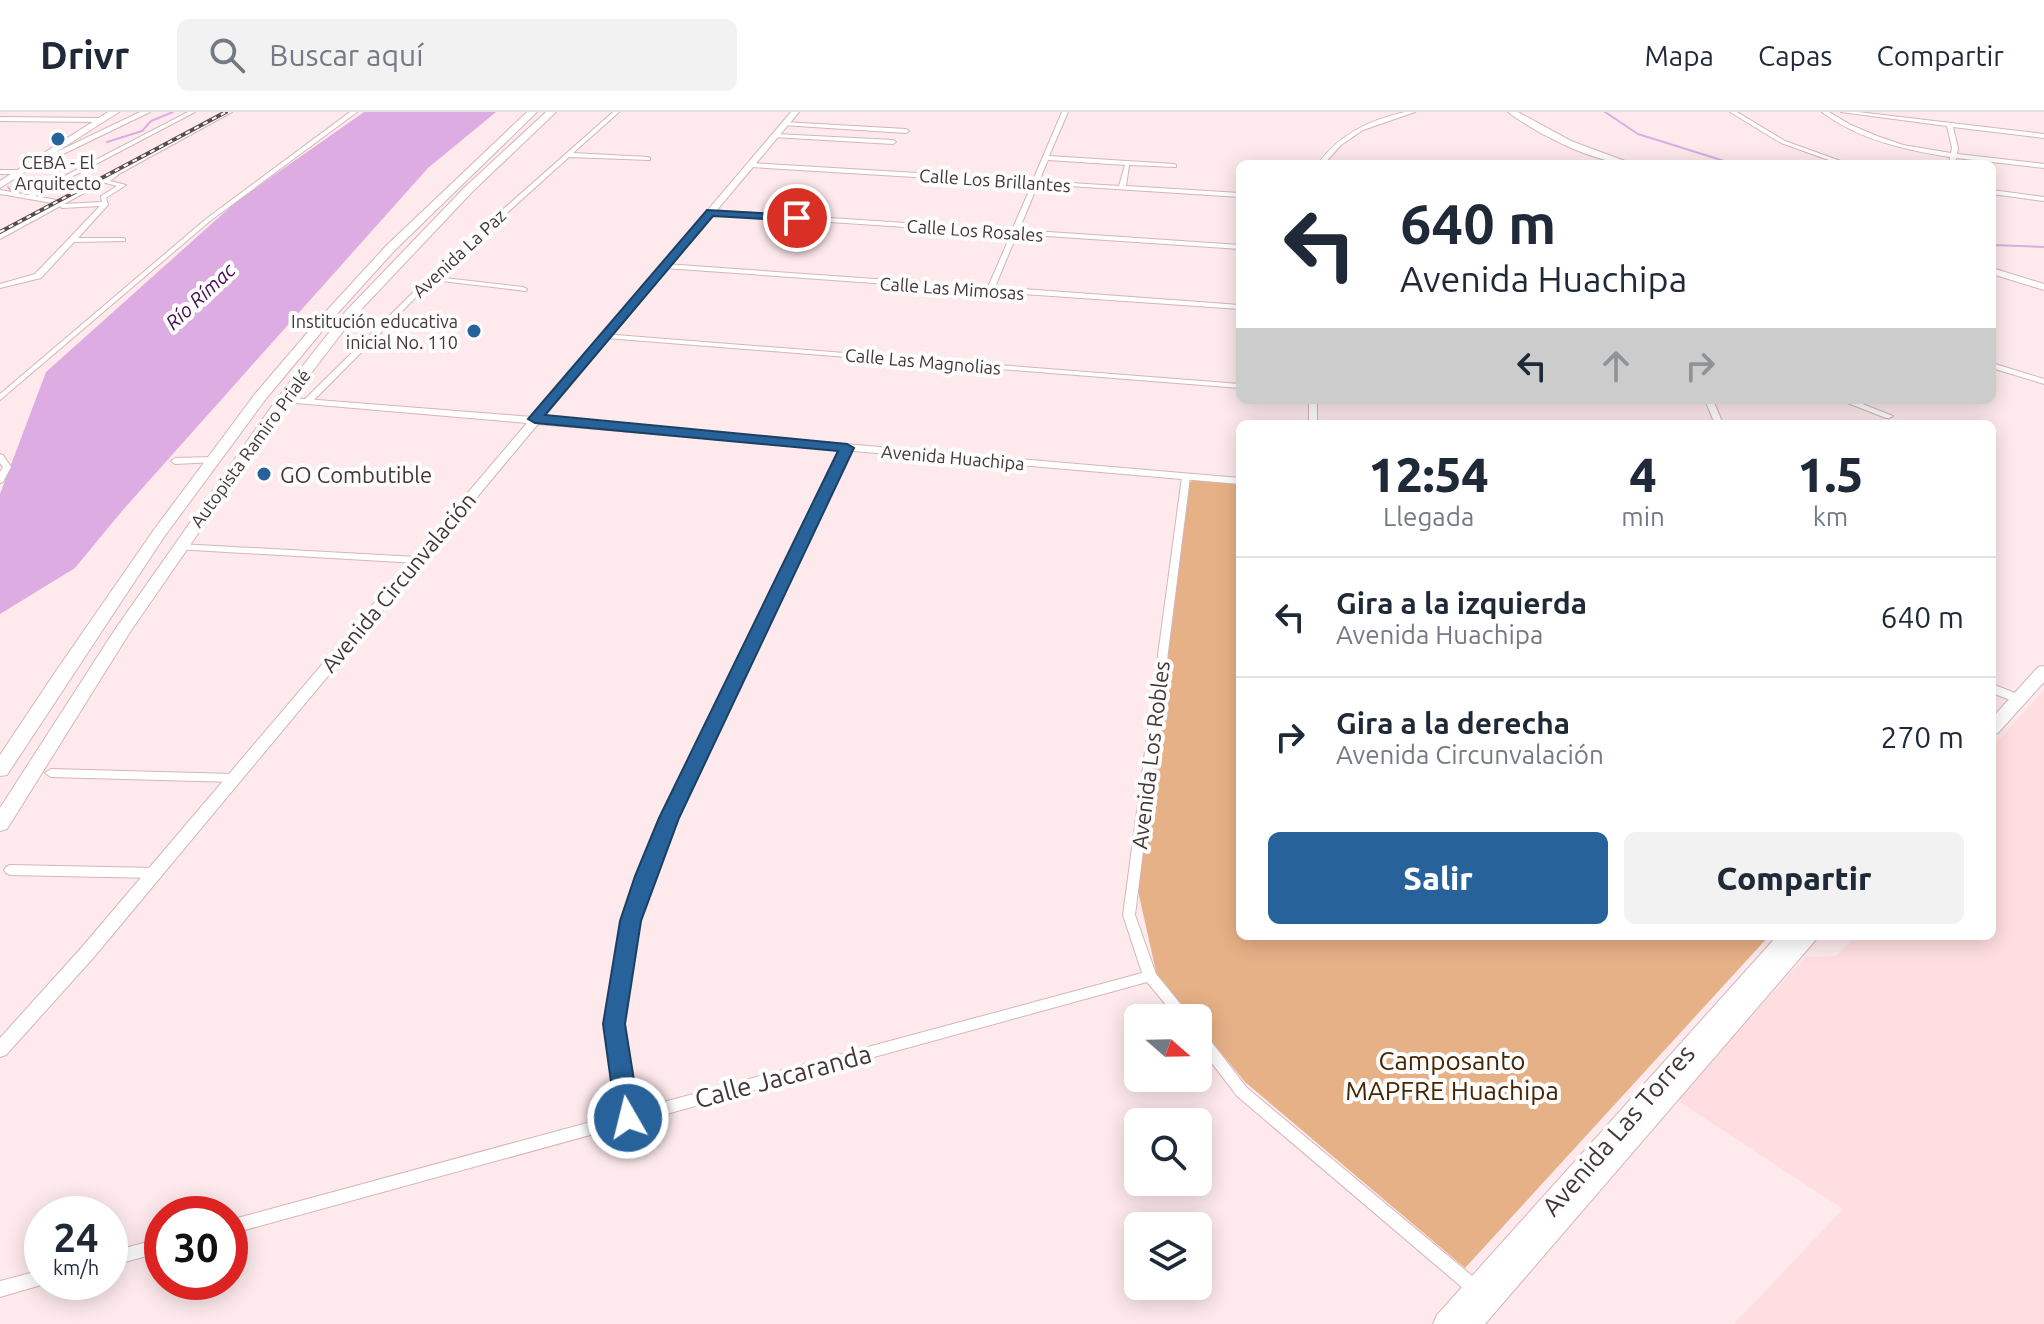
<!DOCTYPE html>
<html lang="es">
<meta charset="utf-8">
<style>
:root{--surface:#fff;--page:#f2f2f3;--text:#1f2937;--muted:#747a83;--line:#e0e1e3;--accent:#28629a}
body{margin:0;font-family:Ubuntu,sans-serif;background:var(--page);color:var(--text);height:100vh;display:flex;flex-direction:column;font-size:30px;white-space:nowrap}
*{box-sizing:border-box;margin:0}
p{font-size:26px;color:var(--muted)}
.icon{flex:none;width:44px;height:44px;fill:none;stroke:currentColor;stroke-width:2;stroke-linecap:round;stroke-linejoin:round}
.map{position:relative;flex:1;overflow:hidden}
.details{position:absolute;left:1236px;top:308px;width:760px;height:520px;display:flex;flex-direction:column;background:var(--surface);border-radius:12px;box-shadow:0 4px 20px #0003}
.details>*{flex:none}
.top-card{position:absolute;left:1236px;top:48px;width:760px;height:244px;border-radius:12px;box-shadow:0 4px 20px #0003;background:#fff;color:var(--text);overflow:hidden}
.needle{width:52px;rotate:110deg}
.buttons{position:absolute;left:1124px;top:892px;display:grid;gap:16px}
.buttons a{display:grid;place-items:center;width:88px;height:88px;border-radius:12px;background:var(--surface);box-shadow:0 4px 20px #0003;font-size:40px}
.speed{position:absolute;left:24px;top:1084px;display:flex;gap:16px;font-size:40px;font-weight:700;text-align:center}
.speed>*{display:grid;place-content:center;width:104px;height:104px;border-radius:50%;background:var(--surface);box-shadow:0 4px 20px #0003;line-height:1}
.speed small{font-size:20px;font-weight:400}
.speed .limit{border:12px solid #d22;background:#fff;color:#111}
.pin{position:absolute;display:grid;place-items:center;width:68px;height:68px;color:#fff;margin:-34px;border:4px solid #fff;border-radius:50%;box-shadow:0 2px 8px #0007}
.me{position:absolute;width:88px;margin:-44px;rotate:352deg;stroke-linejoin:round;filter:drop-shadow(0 0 6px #0008)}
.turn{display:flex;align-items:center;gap:28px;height:168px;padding:0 32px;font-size:36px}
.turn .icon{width:104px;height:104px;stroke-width:2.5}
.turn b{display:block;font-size:56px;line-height:68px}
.lanes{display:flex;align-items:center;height:76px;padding:0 32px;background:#0003;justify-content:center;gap:40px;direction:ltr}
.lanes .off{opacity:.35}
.eta{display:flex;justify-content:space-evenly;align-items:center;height:136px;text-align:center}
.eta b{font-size:48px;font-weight:800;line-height:56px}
.cta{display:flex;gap:16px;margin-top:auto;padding:16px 32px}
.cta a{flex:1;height:92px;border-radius:12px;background:var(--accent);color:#fff;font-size:32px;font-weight:800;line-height:92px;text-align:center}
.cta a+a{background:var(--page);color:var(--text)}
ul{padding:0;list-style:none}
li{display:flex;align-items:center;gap:24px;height:120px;padding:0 32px;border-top:2px solid var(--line)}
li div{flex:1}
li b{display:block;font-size:30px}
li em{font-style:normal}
header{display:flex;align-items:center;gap:48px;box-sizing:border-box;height:112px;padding:0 40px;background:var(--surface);border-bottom:2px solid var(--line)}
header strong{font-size:38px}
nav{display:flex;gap:44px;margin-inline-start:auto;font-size:28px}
.search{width:560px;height:72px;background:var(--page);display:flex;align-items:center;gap:20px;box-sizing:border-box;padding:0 28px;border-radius:12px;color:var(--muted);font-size:30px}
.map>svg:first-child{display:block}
.built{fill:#ffdee1}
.green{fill:#e7b187}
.water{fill:#dcace3}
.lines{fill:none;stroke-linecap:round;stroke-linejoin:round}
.stream{stroke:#dcace3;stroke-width:2}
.minor-casing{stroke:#d5b5b9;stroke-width:2}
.tertiary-casing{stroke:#d5b5b9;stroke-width:2}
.secondary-casing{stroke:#d5b5b9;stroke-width:2}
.primary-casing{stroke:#d5b5b9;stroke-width:2}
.trunk-casing{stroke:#d5b5b9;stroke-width:2}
.minor{fill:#fff;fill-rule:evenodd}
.tertiary{fill:#fff;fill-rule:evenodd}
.secondary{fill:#fff;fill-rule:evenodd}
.primary{fill:#fff;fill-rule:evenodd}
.trunk{fill:#fff;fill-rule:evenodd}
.rail-casing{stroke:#5a4c4d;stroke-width:4}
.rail{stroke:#fdfdfd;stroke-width:2;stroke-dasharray:5;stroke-linecap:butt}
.route{fill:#28629a;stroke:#1a4064;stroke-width:2}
.poi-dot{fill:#28629a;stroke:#fdfdfd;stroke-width:3}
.labels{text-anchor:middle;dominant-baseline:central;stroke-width:8;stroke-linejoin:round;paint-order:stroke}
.far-poi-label{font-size:18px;fill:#433637;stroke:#fdfdfd}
.far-street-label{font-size:18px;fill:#433637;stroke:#fdfdfd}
.far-water-label{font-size:20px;font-style:italic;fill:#450a4e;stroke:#fdfdfd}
.poi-label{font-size:22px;fill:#433637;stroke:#fdfdfd;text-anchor:start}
.street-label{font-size:22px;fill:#433637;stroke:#fdfdfd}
.near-park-label{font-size:26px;fill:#492400;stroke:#fdfdfd}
.near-street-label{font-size:26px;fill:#433637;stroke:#fdfdfd}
</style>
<header>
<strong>Drivr</strong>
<div class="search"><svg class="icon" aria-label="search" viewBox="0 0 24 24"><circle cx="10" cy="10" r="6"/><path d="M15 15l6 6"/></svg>Buscar aquí</div>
<nav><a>Mapa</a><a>Capas</a><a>Compartir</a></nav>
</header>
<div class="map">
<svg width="2044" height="1212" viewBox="0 0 2044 1212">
<rect width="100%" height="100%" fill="#feeaec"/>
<path class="built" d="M2044,578V1212H1734L1843,1097L1675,987L1805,845L1836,844L1850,830L1848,824H1992V635Z"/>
<path class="green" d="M1197,367L1240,371V824H1769L1465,1156L1245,970L1198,913V906H1192L1157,864L1138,779L1188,371Z"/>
<path class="water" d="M364,0H496L428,56L122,399L75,456L0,502V382L46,260L236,90Z"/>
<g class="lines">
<g class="stream">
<path d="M1605,0L1638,22L1734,52"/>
<path d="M107,30L142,19L151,9L173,0"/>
<path d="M8,75L11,79L27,82"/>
<path d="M1992,133L2044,135"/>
</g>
<g class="minor-casing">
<g id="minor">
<path d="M188,0H195L35,84L62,89L64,92L102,90L101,84L117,74L102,70L114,61H118V63L110,69L126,73L106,86L108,93L78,126H123L125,127V129L74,130L41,166L0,176V172L35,162L100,94L62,96L58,92L0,82V78L28,83Z"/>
<path d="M350,0H357L210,109L0,288V282L206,107Z"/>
<path d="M613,0H619L573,41L648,45L650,46V48L569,45L436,165L523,175L527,177L526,179L433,168L311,291H305V287L448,146Z"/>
<path d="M1062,0H1068L1049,44L1174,52L1176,53V55L1129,53L1126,74L1240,81V85L1038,72L1019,118L1240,133V137L1017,122L995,175L1240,193V197L993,180L990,181L986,179L665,156L662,154L665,152L988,175L1011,122L710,102L707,100L710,98L1012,118L1032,72L750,55L747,53L750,51L1033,68ZM1048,48L1125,53L1119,74L1039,69Z"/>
<path d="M1405,0H1415L1363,18L1341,33L1324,52H1318C1339,22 1370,8 1405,0Z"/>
<path d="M1730,0H1737L1785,29L1849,52H1840L1781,31Z"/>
<path d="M1822,0H1829L1851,13L1877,24L1903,33L1951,41L1952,36L1947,14L1841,0H1858L2044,22V26L1953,15L1958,36L1957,42L2044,52V56L1956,46L1955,52H1949L1950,45C1905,38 1859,28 1822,0Z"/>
<path d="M0,5L101,6L104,8L101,10L0,9Z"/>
<path d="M784,10L906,17L909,19L906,21L782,13L781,12Z"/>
<path d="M775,22L893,28L896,30L893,32L773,25V23Z"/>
<path d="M0,58H21L24,60L21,62H0Z"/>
<path d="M1992,78L2044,85V89L1992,82Z"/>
<path d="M603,222L1240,272V276L606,226L602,224Z"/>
<path d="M1992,251L2044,267V272L1992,256Z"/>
<rect x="1309" y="288" width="8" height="24"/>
<path d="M1705,288H1713L1723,312H1715Z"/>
<path d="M1840,288H1852L1893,304L1889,306H1886Z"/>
<path d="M847,333L851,336L675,706L637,809L621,912L634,998L1142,861L1123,803L1182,365L1186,362L1190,365L1135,803L1156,862L1192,906H1177L1147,870L230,1122V1108L620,1002L607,912L625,809L663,706L843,336Z"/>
<path d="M0,342L3,343L11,355L3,370L0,371V360L3,355L0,351Z"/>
<path d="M213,345L217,348L216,350L175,352L171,349L175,346Z"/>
<path d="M179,432L417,445L422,448L417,451L176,437L174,435L176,433Z"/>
<path d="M51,657L234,662L240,666L234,670L51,665L45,661Z"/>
<path d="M10,753L155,756L159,758L161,761L159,764L155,766L10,763L6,761L4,758L6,755Z"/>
<path d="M1198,917L1203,919L1247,976L1483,1173L1485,1178L1483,1183L1477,1186L1471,1183L1237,984L1198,933Z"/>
<path d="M162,1126V1140L110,1154V1140Z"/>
<path d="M42,1158V1170H48V1171L0,1185V1169Z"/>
</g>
</g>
<g class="tertiary-casing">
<g id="tertiary">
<path d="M140,0H150L26,60L19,58Z"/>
<path d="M223,0H232L0,127V121Z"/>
<path d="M791,0H799L543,306L1240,366V372L538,312L94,845L6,943L0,945V926L82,835L527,311L284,290L279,287L280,285L532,305Z"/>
<path d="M1992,572L2023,584L2025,587L2018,591L1992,581Z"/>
</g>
</g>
<g class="secondary-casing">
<g id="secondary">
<path d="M1508,0H1518L1571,29L1633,52C1596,52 1537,22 1508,0Z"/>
<path d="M1992,156L2044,172V178L1992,162Z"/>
</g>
</g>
<g class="primary-casing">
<g id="primary">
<path d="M108,0H119L0,76V69Z"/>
<path d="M2044,554V570L1998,621L1992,623V606L2038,555Z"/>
<path d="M1777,824H1819L1485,1212H1433L1437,1203Z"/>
</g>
</g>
<g class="trunk-casing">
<g id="trunk">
<path d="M527,0H537L394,139L328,212L265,288L164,425L7,663L0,664V643L56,559L153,419L255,282L319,207L386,134Z"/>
<path d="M546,0H556L472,80L354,205L289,290L130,520L7,717L0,719V696L114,519L279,284L346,199L464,76Z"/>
</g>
</g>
<use href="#minor" class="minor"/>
<use href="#tertiary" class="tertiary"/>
<use href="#secondary" class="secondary"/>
<use href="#primary" class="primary"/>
<use href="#trunk" class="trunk"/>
<g class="rail-casing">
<path id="rail" d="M0,120L226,0"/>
</g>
<use href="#rail" class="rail"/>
</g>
<path class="route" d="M707,98L797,103L802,106L797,109L713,104L545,303L847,332L854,336L679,706L641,809L625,912L640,1006L636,1014L628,1017L619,1014L616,1006L603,912L620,809L635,764L659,706L838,339L535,311L528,307Z"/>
<g class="poi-dot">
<circle cx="58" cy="27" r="8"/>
<circle cx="474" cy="219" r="8"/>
<circle cx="264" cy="362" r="8"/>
</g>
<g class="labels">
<g class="far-poi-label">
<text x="58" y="50">CEBA - El<tspan x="58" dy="21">Arquitecto</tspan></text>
<text x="458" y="209" text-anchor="end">Institución educativa<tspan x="458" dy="21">inicial No. 110</tspan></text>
</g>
<g class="far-street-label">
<text transform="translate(995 68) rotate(4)">Calle Los Brillantes</text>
<text transform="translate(975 118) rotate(4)">Calle Los Rosales</text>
<text transform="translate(459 141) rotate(-43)">Avenida La Paz</text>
<text transform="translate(952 176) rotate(4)">Calle Las Mimosas</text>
<text transform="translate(923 249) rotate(5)">Calle Las Magnolias</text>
<text transform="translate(250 336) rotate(-54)">Autopista Ramiro Prialé</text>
<text transform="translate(953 345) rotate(5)">Avenida Huachipa</text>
</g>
<g class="far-water-label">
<text transform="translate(200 184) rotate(-43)">Río Rímac</text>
</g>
<g class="poi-label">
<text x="280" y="362">GO Combutible</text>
</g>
<g class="street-label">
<text transform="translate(398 470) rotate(-50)">Avenida Circunvalación</text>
<text transform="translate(1150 643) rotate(-83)">Avenida Los Robles</text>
</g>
<g class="near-park-label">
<text x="1452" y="948">Camposanto<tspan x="1452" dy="30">MAPFRE Huachipa</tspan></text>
</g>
<g class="near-street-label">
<text transform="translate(783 964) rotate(-15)">Calle Jacaranda</text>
<text transform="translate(1618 1018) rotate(-49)">Avenida Las Torres</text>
</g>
</g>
</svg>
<div class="buttons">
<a><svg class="needle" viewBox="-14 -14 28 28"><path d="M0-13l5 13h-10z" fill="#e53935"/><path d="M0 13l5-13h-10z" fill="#747a83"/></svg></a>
<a><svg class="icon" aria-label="search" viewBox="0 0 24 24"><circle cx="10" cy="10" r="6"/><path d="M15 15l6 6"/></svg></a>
<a><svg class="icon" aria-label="layers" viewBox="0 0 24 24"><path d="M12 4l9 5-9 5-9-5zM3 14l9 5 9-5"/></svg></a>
</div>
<div class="speed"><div>24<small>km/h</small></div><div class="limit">30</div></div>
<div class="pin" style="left:797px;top:106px;background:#d93025"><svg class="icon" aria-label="arrive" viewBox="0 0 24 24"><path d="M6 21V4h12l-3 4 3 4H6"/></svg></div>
<svg class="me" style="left:628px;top:1006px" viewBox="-20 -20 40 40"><circle r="17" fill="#28629a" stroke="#fff" stroke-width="3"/><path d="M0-11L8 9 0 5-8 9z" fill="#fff"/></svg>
<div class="top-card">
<div class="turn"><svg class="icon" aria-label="left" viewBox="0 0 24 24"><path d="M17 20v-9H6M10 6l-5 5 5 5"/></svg><div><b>640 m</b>Avenida Huachipa</div></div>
<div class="lanes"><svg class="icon" aria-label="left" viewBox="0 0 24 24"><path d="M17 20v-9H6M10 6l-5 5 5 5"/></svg><svg class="icon off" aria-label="ahead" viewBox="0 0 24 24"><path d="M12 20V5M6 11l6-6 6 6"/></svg><svg class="icon off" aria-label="right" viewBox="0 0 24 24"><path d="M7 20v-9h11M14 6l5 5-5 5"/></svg></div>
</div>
<section class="details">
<div class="eta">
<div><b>12:54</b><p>Llegada</p></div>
<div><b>4</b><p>min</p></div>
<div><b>1.5</b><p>km</p></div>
</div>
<ul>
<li><svg class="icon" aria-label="left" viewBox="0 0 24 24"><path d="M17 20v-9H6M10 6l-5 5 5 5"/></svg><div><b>Gira a la izquierda</b><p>Avenida Huachipa</p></div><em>640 m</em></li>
<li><svg class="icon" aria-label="right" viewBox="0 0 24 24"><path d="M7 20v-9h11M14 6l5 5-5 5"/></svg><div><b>Gira a la derecha</b><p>Avenida Circunvalación</p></div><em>270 m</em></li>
</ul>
<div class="cta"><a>Salir</a><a>Compartir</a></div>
</section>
</div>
